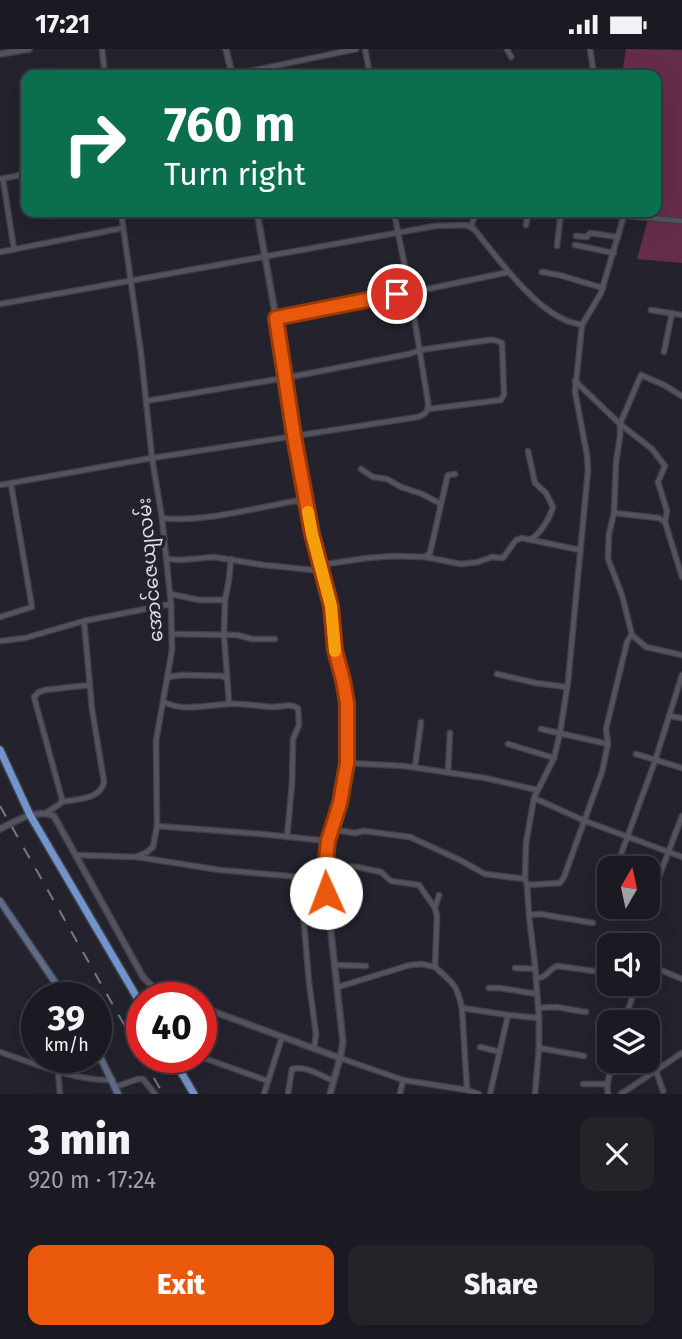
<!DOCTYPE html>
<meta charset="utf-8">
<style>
:root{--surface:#1b1a22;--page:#24232a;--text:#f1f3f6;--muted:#a0a1a5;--line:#393840;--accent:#ea580c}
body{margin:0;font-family:"Fira Sans","Noto Sans Myanmar",sans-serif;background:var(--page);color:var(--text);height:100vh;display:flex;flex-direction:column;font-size:26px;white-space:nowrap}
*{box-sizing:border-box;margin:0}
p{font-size:23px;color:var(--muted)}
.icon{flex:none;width:38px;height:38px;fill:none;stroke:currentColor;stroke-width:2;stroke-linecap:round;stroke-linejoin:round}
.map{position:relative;height:1045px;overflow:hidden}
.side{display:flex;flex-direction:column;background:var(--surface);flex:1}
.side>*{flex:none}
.banner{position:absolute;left:21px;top:21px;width:640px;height:147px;border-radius:14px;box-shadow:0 7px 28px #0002,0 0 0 2px var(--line);background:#0b6e4f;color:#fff;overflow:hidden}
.needle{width:46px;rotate:9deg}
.fabs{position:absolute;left:597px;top:807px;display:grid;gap:14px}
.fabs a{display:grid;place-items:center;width:63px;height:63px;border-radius:14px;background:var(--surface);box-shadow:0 7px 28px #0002,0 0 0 2px var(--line);font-size:35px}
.speed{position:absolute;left:21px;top:933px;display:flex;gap:14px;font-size:35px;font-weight:700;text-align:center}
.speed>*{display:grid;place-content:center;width:91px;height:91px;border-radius:50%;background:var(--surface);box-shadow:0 7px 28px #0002,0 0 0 2px var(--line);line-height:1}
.speed small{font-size:18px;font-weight:400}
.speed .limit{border:10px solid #d22;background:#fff;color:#111}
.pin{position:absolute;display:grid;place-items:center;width:60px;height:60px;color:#fff;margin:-30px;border:4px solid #fff;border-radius:50%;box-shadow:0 2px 7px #0007}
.me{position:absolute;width:77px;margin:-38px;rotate:358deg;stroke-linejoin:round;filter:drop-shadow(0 0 5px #0008)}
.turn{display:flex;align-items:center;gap:24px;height:147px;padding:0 28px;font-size:32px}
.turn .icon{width:91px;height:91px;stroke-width:2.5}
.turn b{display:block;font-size:49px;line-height:60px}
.round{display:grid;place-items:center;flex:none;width:74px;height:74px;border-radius:14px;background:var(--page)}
.head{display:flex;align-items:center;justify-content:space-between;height:119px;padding:0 28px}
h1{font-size:42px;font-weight:800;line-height:52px}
.cta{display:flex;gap:14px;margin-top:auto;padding:14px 28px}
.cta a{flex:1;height:80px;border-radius:14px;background:var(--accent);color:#fff;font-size:28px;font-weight:800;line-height:80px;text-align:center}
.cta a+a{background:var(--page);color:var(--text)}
.status{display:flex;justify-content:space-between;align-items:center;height:49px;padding:0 35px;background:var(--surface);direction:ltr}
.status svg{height:19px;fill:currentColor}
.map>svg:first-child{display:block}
.green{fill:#652d49}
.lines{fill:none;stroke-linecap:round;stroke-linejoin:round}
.minor-casing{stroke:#3f3f46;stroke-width:7}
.tertiary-casing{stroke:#3f3f46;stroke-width:8}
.secondary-casing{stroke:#3f3f46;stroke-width:9}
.trunk-casing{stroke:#3f3f46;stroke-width:10}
.minor{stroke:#54535d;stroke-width:4.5}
.tertiary{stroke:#54535d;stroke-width:5}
.secondary{stroke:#5f6c87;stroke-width:6}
.trunk{stroke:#7294cc;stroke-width:7}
.rail{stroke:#797981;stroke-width:2;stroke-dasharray:12 12;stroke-linecap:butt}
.route-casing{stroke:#983908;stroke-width:18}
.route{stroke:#ea580c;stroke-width:12}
.slow{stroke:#f59e0b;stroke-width:12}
.labels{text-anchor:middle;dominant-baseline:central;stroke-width:7;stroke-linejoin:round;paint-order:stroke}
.street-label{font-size:19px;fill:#dddde3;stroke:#24232d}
</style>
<div class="status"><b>17:21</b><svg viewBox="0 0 49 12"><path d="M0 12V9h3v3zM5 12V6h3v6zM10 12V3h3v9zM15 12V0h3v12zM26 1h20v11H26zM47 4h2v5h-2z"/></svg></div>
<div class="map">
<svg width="682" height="1045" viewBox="0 0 682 1045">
<rect width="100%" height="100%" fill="#24232d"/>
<path class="green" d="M626,0L682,1V214L637,210L650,163H656V26H622Z"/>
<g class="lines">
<g class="minor-casing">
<g id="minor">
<path d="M102,0L105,26"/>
<path d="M365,0L370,26"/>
<path d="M507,0L511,8"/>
<path d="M590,0L594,26"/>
<path d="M231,26L356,0"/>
<path d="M0,130L26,125"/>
<path d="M3,130L14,200"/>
<path d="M621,163L630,167L682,172"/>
<path d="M526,176L528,163"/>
<path d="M471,178L476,163"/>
<path d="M576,187L587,188L590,184L618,188"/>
<path d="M575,196L614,204"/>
<path d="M557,197L561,163"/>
<path d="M0,203L123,179"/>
<path d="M542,223L559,226L603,239"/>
<path d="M0,255L435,177L466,176L474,180C496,207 530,254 561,269C567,273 575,274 582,276L575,343L587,406L588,421L568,633L560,684L554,709L534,749L526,794L525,830L527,836L529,866L535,916L539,969V999L535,1045"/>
<path d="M651,261L682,266"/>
<path d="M276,269L344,255L418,242L509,223"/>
<path d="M582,276L601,244L625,163"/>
<path d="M664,303L672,264"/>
<path d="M575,332L620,375V387L616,414L614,464L609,485L608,510L622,546L632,586L646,598L682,606"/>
<path d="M146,352L285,329L409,305L420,301L489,291H494L502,294L504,345L501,351L429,360"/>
<path d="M528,402L535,434L546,444L553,458C550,469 541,484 531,490"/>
<path d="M361,420L373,428L387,430L401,438L422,445L441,455"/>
<path d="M0,436L152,409L418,368C426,365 429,362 428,353L410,243L394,163"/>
<path d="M614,464L659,469L665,473L682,528"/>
<path d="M162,469C201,474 255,459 295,452L306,455"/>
<path d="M665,473L667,462L658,433L665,417L652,400L620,375L641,326L664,336L682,347"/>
<path d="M426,507L430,504L447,429L448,426L455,425"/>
<path d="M166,510L181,511L214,508L263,516L314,521L320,516L367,509L394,507L425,508L461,515L478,513L492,508L503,509L516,491L522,489L580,501"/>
<path d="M170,545L199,551H225"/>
<path d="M0,568L32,558L11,435"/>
<path d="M172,585L237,586L252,590H275"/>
<path d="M0,592L25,589L84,572L171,555"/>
<path d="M497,625L536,634L567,638"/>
<path d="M168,628L182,626L222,627L226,629"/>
<path d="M164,653C183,663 207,656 228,655C242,654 257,657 272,658C282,658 289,654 298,659L299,676L293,690L292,735L287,788"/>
<path d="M229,654L224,586L225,551L229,531L231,510"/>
<path d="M669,667L682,669"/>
<path d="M541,680L608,695"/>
<path d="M508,695L554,709"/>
<path d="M636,705L682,719"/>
<path d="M347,714L404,717L485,729L537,741"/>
<path d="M415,718L421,673"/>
<path d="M448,724L450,684"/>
<path d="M534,749L585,772L682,808"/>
<path d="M61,753C77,750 100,751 104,733L92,660L84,572"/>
<path d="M46,764L60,755L62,750L34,648L39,643L45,641L90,636"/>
<path d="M157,777L261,785L328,792"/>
<path d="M331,780L355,784L364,782L410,788L460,811L485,825L525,830"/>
<path d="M76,806L136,808L147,803L153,798L157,777L156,692L172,601L171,555L162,469L152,409L141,304L121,163"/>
<path d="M137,808L220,821L324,830"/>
<path d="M324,816L357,818L381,823L391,832L419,836L435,859L437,867L435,918C453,935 456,933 462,959L467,1041"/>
<path d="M616,819L655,712L682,626"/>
<path d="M300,828L309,933L316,985L314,1000"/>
<path d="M527,836L560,834L564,828L602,723L608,695L606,680L627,593L631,586"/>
<path d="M601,853L609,835"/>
<path d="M648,857L682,767"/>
<path d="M435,859L439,846"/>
<path d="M529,866L540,865L593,874"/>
<path d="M335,916L366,917"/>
<path d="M515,919L535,920"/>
<path d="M648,920L663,922L682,930"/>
<path d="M536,929C547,929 549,920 557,917L594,922"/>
<path d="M338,938L410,916L422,915L435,918"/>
<path d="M489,939H500L537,945"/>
<path d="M612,941L616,939L635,940"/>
<path d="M462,959L508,966L539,969"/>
<path d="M538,959L556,958L586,963"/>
<path d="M624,973L637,934"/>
<path d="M201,994L213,962"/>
<path d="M480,998L500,1003"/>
<path d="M539,999L584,1007"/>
<path d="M0,1003C36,1015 74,1032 113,1031"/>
<path d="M201,1008L268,1032"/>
<path d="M340,1009L403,1031L467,1041L479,1045"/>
<path d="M656,1022L663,1042"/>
<path d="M58,1023L60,1045"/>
<path d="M583,1035H608"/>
<path d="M115,1038L138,1030H143L155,1045"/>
<path d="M264,1045L282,988"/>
<path d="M288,1045L292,1020C305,1016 321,1027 334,1032"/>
<path d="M400,1045L403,1031"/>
<path d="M490,1045L508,966"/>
<path d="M608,1045L607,1038L612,1012"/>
<path d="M621,1045L682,1004"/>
</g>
</g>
<g class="tertiary-casing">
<g id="tertiary">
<path d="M226,0L232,26"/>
<path d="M0,5L29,0"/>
<path d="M257,163L276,269L294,387L312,485L331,557L335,601L343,631L347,655V714L340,754L328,792L324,830L329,865L343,993L340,1009L330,1045"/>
<path d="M0,780C16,772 36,759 54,767L143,928L155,940L175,948"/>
<path d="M201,958L340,1009"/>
</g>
</g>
<g class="secondary-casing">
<g id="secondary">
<path d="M0,852L65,948"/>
<path d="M96,999L118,1045"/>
</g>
</g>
<g class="trunk-casing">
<g id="trunk">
<path d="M0,701L30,766L142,957"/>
<path d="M172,1008L194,1045"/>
</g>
</g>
<use href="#minor" class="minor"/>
<use href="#tertiary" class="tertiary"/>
<use href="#secondary" class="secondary"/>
<use href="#trunk" class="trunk"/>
<g class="rail">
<path d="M0,757L142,1007"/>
<path d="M142,1008L163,1045"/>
</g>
</g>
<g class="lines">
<g class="route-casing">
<path id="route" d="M326,844L324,830L328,792L340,754L347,714V654L343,631L335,601L331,557L312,485L294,387L276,269L397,245"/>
</g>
<use href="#route" class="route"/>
<path class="slow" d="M308,463L312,485L331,557L335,602"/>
</g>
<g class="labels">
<g class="street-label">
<text transform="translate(150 521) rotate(-95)">အောင်ဇေယျလမ်း</text>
</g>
</g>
</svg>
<div class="fabs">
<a><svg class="needle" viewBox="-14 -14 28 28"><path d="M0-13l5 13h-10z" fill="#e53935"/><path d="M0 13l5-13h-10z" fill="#a0a1a5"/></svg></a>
<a><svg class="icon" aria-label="sound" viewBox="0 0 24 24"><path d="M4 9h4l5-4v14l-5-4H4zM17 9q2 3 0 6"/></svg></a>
<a><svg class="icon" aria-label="layers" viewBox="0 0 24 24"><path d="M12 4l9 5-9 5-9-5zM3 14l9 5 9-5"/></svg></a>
</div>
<div class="speed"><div>39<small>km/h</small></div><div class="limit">40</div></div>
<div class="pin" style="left:397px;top:245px;background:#d93025"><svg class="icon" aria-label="arrive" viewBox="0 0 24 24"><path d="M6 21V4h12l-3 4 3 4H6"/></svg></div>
<svg class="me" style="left:326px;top:844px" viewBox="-20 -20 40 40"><circle r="19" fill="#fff"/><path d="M0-13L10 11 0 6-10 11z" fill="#ea580c"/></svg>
<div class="banner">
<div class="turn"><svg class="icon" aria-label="right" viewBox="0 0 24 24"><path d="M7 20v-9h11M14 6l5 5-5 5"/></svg><div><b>760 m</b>Turn right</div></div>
</div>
</div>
<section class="side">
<div class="head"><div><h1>3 min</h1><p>920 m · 17:24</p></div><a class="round"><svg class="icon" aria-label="close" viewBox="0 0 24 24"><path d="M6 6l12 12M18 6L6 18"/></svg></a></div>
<div class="cta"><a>Exit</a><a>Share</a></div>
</section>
